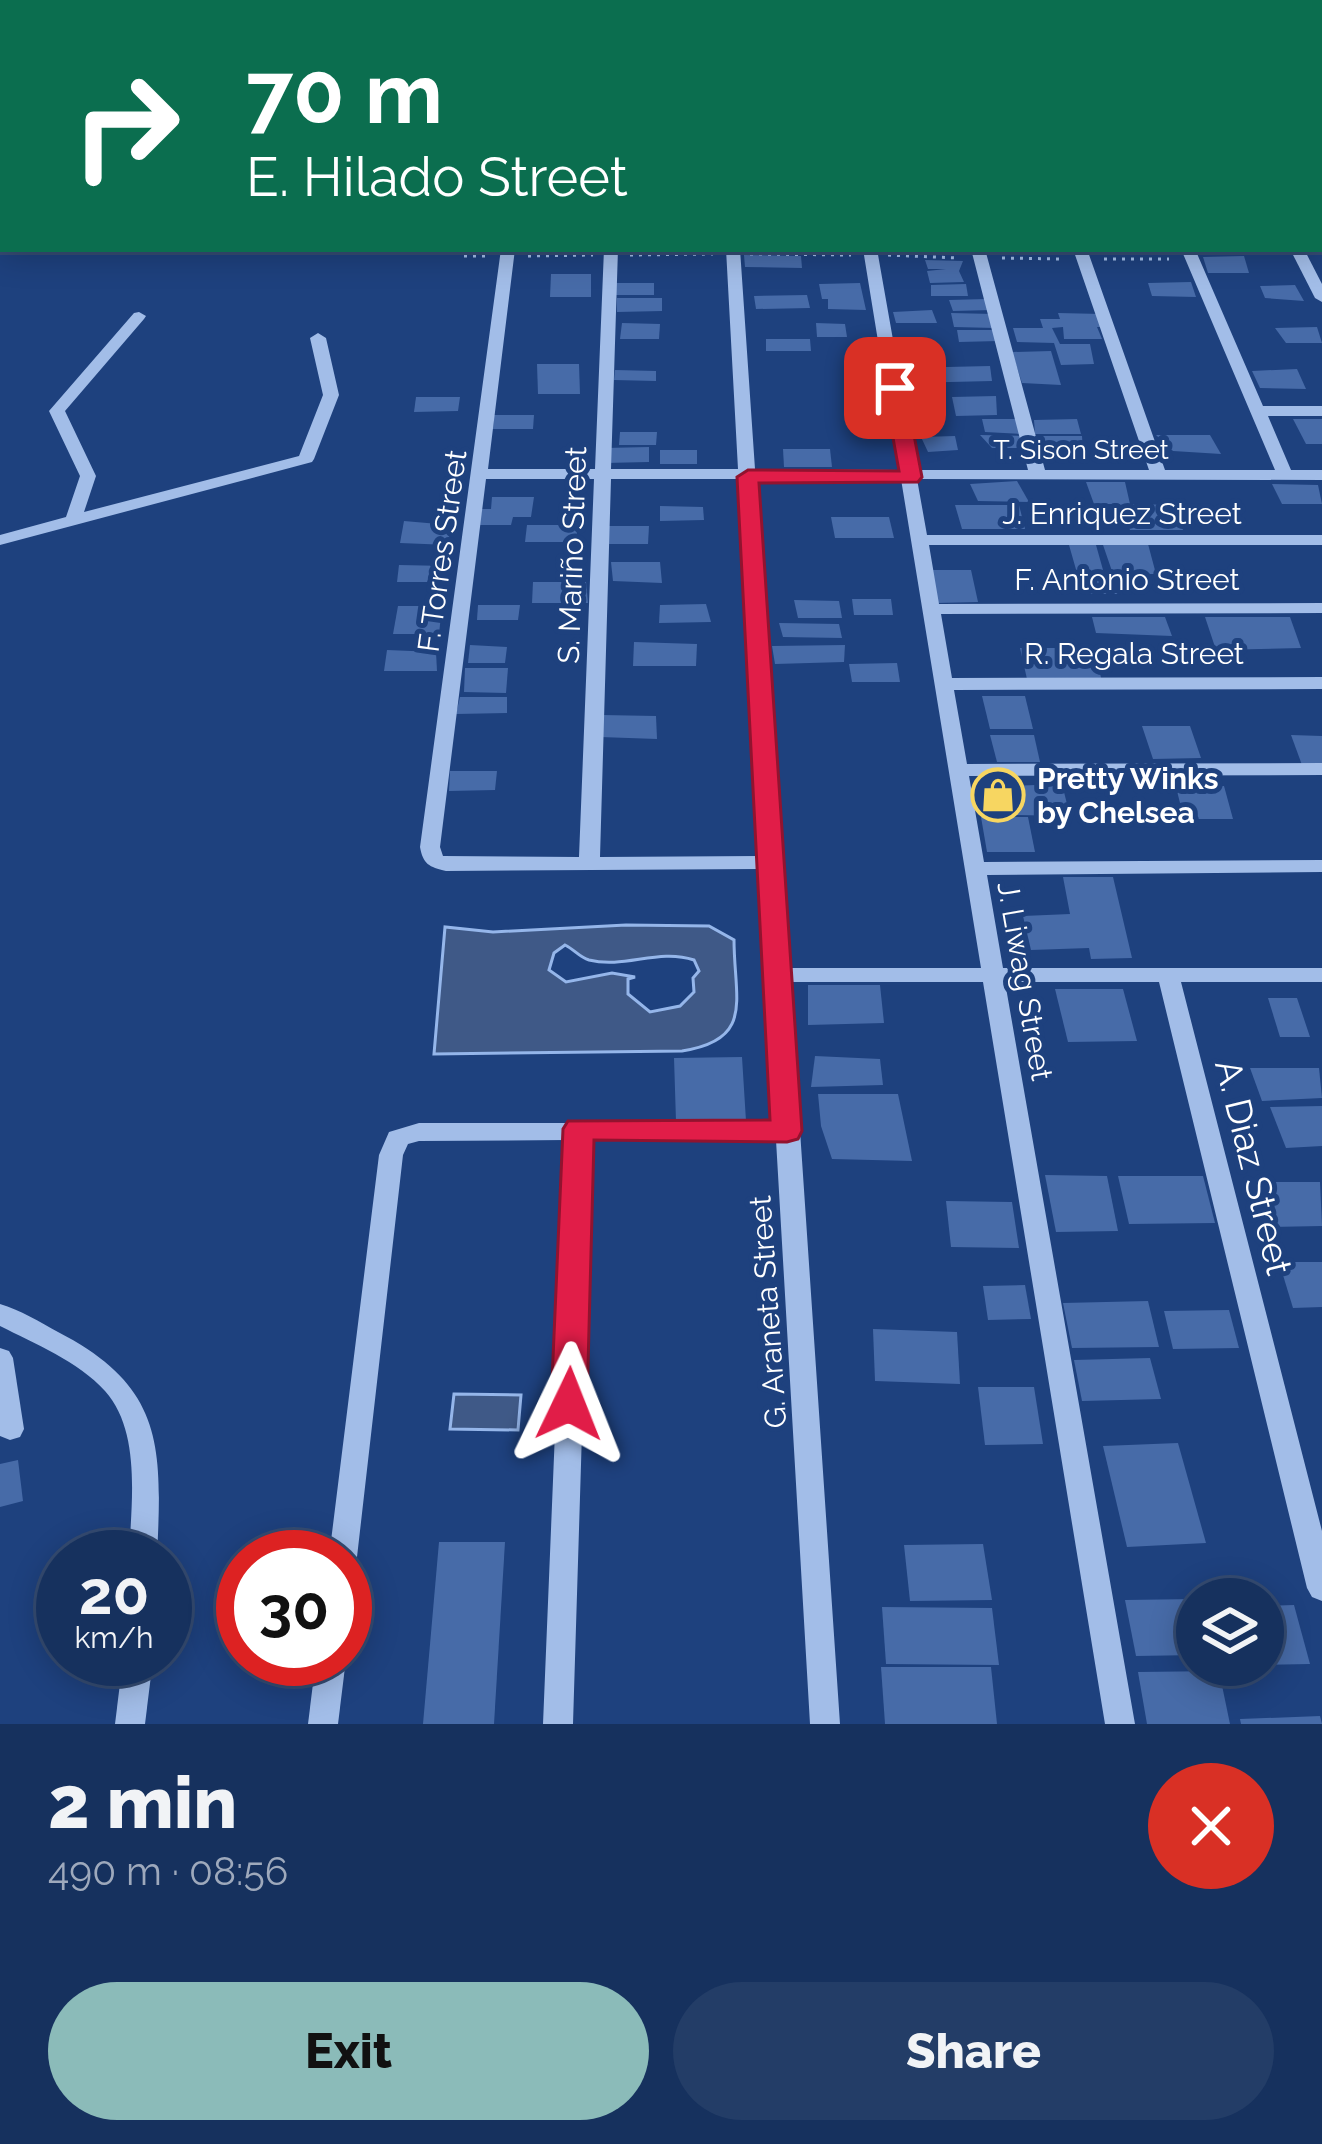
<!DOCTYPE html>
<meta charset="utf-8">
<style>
:root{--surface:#16315e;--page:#233d67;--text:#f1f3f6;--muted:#9ea9bc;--line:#354c73;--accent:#8bbbb9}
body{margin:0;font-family:Raleway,sans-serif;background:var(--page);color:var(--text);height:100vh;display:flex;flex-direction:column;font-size:45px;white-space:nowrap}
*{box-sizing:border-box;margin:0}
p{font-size:39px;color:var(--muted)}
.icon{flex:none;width:66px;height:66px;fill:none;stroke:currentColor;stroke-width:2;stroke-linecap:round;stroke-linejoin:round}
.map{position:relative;height:1724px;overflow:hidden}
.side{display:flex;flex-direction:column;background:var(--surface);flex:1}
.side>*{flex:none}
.top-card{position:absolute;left:0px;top:0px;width:1323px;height:252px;box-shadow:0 6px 30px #0003,0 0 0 3px var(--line);background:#0b6e4f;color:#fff;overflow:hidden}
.controls{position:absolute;left:1176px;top:1578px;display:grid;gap:24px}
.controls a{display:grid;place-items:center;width:108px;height:108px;border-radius:50%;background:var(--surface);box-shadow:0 6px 30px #0003,0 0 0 3px var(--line);font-size:60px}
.speed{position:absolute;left:36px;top:1530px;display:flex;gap:24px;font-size:60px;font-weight:700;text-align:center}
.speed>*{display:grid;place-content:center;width:156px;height:156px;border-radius:50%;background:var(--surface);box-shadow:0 6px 30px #0003,0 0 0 3px var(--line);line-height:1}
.speed small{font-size:30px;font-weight:400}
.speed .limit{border:18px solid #d22;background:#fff;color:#111}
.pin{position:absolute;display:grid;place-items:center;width:102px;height:102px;color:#fff;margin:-51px;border-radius:24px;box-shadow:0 6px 18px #0006}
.me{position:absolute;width:132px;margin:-66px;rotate:2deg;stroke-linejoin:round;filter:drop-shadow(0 0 9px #0008)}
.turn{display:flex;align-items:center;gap:42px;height:252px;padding:0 48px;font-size:54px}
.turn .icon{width:156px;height:156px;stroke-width:2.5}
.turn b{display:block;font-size:84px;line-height:102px}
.round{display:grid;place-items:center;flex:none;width:126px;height:126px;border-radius:63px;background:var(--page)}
.summary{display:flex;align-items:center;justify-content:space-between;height:204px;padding:0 48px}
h1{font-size:72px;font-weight:800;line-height:90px}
.action{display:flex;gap:24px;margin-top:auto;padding:24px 48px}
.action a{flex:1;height:138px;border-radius:72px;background:var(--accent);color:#111;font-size:48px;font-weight:800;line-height:138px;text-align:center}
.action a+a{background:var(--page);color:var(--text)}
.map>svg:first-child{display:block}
.water{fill:#3f5987;stroke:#95b6ea;stroke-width:3;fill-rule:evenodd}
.building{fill:#476ba8}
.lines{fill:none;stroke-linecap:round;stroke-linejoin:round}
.path{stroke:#a2bde8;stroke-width:3;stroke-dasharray:3 6;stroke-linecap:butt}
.minor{fill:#a2bde8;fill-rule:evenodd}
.major{fill:#e4ecfe;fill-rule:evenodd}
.route{fill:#e11d48;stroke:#92132f;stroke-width:3}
.labels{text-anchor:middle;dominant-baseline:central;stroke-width:10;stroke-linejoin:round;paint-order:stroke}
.far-street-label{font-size:27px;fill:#fff;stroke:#1e417e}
.street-label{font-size:30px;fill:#fff;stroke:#1e417e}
.poi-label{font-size:30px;font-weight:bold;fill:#fff;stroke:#1e417e;text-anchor:start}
.near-street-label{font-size:36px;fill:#fff;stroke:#1e417e}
</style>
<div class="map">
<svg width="1322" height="1724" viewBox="0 0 1322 1724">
<rect width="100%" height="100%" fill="#1e417e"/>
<g class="water">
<path d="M626,925L709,926L734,940C734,999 755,1040 682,1051L434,1054L445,927L493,932ZM565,945C575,950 579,957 589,960C625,969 658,948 694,960L699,971L693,978L694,992L680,1006L650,1012L628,994V979L635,977L612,973L566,982L549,970L554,953Z"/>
<path d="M454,1394L521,1395L518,1430L450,1429Z"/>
</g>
<g class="building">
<path d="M744,255L801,256L802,268L745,267Z"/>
<path d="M1244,256L1249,273H1208L1203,257Z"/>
<path d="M925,260L963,261L959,271L964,282L930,283L927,271L946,269H928Z"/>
<path d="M551,274H591V297H550Z"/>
<path d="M1191,282L1196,297L1152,296L1148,283Z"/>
<rect x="616" y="283" width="38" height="12"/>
<path d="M860,283L866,310L828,309V299H822L819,284Z"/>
<path d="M966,284L968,296H931V285Z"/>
<path d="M1295,285L1304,301L1265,298L1260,286Z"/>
<path d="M807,295L810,308L756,309L754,296Z"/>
<path d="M617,298H662V311L617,312Z"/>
<path d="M986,299L992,310L953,311L949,300Z"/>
<path d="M932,310L937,323H896L893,312Z"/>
<path d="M951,313L993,314L995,328L954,327Z"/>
<path d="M1058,313L1102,314L1103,327H1097L1102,339H1064L1063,327L1052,328L1060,344H1090L1094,364L1061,365L1054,343L1017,342L1013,328H1043L1040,319H1060Z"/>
<path d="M622,323L660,324L659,339H620Z"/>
<path d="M816,323L845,324L847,337H817Z"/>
<path d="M1317,327L1322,343H1286L1275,328Z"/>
<path d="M957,330H997L999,341L959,342Z"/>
<path d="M766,339H810L811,351H766Z"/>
<path d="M1051,351L1061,385L1022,383L1012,352Z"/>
<path d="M537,364H579L580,394H538Z"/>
<path d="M990,366L992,381L909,383L904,368Z"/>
<path d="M1297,369L1306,389L1260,388L1252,371Z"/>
<path d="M615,370L656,371V381L614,380Z"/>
<path d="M996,396L997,415L956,416L952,397Z"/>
<path d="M416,397H460L458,411L414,412Z"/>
<path d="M494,415H534L533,429H493Z"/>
<path d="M982,419H1021L1022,434L985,432Z"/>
<path d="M1077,419L1081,434H1035L1034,420Z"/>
<path d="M1293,419H1322V444H1306Z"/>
<path d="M620,432H657L656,445H619Z"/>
<path d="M980,435L1026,436L1029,448H992Z"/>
<path d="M1156,435H1210L1221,454L1173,451Z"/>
<path d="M955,436L958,450L928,452L921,437Z"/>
<path d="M1040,436H1082L1083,452L1040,450Z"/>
<path d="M649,447V462L605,463V448Z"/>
<path d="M783,449H830L832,467H784Z"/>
<rect x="660" y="450" width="37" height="14"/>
<path d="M1017,481L1029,502L978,501L970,484Z"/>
<path d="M1086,482H1125L1130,504L1173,505L1183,530H1130L1120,504H1094Z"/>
<path d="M1272,484L1318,485L1322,504H1282Z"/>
<path d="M492,497H534L531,517H513L511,525H479L482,509H491Z"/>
<path d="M955,505H1019L1025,529H962Z"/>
<path d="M660,506L703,507L704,520L660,521Z"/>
<path d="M831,517H889L894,538H835Z"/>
<path d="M404,521L450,525L449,545L400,543Z"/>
<path d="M527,525H576L578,542H525Z"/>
<path d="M607,526H649L648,544H600Z"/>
<path d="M1148,544L1156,574H1113L1103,545Z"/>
<path d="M1069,545H1096L1105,577H1120L1128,594H1083Z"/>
<path d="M611,562H660L662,583L613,581Z"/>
<path d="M399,565L447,566V582H397Z"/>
<path d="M930,570H971L978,602L937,603Z"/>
<path d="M533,582H586L588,603H532Z"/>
<path d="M852,599H891L893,615H854Z"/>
<path d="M794,600L839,601L842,618H798Z"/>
<path d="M706,604L711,622L659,623L660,605Z"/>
<path d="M478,605H520L518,620H477Z"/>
<path d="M398,606H442L439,634H393Z"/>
<path d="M1092,617H1165L1172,636L1096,633Z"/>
<path d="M1205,617H1290L1301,648L1216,650Z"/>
<path d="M779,623L839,624L842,638L783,637Z"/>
<path d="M634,642L697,644L696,666H633Z"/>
<path d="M470,645L507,647L505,663H468Z"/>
<path d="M845,645L844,662L775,664L772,646Z"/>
<path d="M1020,648H1095L1101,678L1027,679Z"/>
<path d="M387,650L436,652L437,671H384Z"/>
<path d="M897,663L900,682H852L849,664Z"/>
<path d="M465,668H508L506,693L464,692Z"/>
<path d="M982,696H1025L1033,729H990Z"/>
<path d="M460,697H507V713L456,714Z"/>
<path d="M602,715L656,716L657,739L600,737Z"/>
<path d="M1142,726H1190L1201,758L1153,759Z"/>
<path d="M990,735H1034L1040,762H997Z"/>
<path d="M1291,735L1322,736V765H1302Z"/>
<path d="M450,771H497L495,790L449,791Z"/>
<path d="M978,778H1008L1009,786L1062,784L1070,816L1013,815L1012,808L986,809Z"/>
<path d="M1224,786L1233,819H1184L1176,787Z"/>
<path d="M981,817H1028L1035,852H987Z"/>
<path d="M1063,877H1113L1132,958L1091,959L1089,948L1031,950L1023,916L1070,914Z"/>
<path d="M808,985H880L884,1023L808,1025Z"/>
<path d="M1055,989H1123L1137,1041L1068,1042Z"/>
<path d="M1268,998H1297L1310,1037H1280Z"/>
<path d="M815,1056L880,1059L883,1085L811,1087Z"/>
<path d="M742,1057L746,1121H676L674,1058Z"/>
<path d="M1250,1068H1319L1322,1098L1262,1101Z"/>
<path d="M818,1094H898L912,1161L832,1159L821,1126Z"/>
<path d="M1322,1106V1146L1286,1148L1270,1107Z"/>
<path d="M1045,1175L1107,1176L1118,1231L1056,1232Z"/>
<path d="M1118,1176H1203L1215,1223L1129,1224Z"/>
<path d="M1252,1182H1320L1322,1226L1264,1227Z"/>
<path d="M946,1201L1012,1202L1019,1248L951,1247Z"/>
<path d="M1279,1262H1322V1307L1293,1308Z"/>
<path d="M1025,1285L1031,1319L988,1320L983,1286Z"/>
<path d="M1148,1301L1159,1347L1072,1348L1063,1303Z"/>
<path d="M1229,1310L1239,1348L1173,1349L1164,1311Z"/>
<path d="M873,1329L957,1332L960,1384L875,1381Z"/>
<path d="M1150,1358L1161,1399L1082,1401L1074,1360Z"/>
<path d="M978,1387H1034L1043,1444L985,1445Z"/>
<path d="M1178,1443L1206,1543L1127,1547L1103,1446Z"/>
<path d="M18,1460L23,1501L0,1507V1464Z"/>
<path d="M439,1542H505L494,1724H423Z"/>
<path d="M983,1544L992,1600L910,1601L904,1545Z"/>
<path d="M1197,1599V1655L1136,1656L1125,1600Z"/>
<path d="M1294,1605L1310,1664L1263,1665V1606Z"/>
<path d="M882,1607L992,1608L999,1665L886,1664Z"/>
<path d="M881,1667H991L997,1724H885Z"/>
<path d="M1219,1671L1230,1724H1147L1138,1672Z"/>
<path d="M1320,1716L1322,1724H1241L1240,1719Z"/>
</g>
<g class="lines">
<g class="path">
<path d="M750,254L851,255"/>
<path d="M630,255L713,254"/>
<path d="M888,255L959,258"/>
<path d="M464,256H485"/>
<path d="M528,256L593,255"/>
<path d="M1002,258L1061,259"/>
<path d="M1104,259H1169"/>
</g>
<g class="minor">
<path d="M686,0H752L747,3H681Z"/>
<path d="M974,0H986L988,3H976Z"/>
<path d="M1256,0H1320L1315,3H1251Z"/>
<rect x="1320" y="32" width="2" height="6"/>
<rect x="1320" y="66" width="2" height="8"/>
<path d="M1320,114L1322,115V125L1320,124Z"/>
<path d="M501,249H515L488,469H595L604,249H618L611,469H738L726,249H740L755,469L899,470L863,249H877L916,470H1028L971,249H985L1045,470H1149L1073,249H1087L1165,470H1275L1181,249H1195L1263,406H1322V416H1268L1291,470H1322V480L917,479L927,535H1322V545H929L939,604L1322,603V613L941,614L952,678L1322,677V689L954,690L967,764L1322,763V775L969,776L984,862L1322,860V872L987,875L1003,968H1322V982H1181L1322,1531V1601L1312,1597L1307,1588L1159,982H1005L1135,1724H1105L983,982H790L840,1724H810L776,1140H591L573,1724H543L567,1140L419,1141L408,1144L403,1155L357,1557L353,1566L345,1569V1557H329L379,1155L389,1132L419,1123H775L761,869L446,871C429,867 423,864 420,847ZM486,479H594L579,857L443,856L440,847ZM611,479H739L760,856L600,857ZM756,479H901L981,968H789Z"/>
<path d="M1290,249H1304L1322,284V302L1315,298Z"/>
<path d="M139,312L146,316L144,319L65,411L96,476L84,512L299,456L323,395L310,338L318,333L326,338L339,395L314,459L312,462L0,545V535L66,517L80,476L49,411L134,313Z"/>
<path d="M0,1304C20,1310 40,1322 58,1332C165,1387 162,1448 157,1557H129C131,1506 142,1432 105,1391C78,1361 35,1344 0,1326Z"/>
<path d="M0,1348L9,1351L13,1358L24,1429L20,1437L10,1440L0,1436Z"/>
<path d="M345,1657L346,1659L338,1724H308L316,1659Z"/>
<path d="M123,1659H153L145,1724H115Z"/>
</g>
<g class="major">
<path d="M242,0H273L240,3Z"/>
<path d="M292,0H338L290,3Z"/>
<rect x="0" y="45" width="3" height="10"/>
</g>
</g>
<path class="route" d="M895,382L905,388L922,477L918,482L759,483L802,1131L798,1139L787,1142L594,1140L587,1404L582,1414L569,1418L557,1414L551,1404L563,1129L568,1121L770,1120L737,477L748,470L899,471L884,388Z"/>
<defs>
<g id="shop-ring" transform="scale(2.7)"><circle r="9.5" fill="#1e417e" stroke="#f7d661" stroke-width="1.5"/><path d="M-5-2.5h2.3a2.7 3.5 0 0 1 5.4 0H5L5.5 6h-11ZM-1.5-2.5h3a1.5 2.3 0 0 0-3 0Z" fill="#f7d661"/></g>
</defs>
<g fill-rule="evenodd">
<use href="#shop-ring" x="998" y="795"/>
</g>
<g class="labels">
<g class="far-street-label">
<text x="1081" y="449">T. Sison Street</text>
</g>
<g class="street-label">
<text x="1122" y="513">J. Enriquez Street</text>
<text transform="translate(442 551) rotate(-82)">F. Torres Street</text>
<text transform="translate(572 555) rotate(-88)">S. Mariño Street</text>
<text x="1127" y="579">F. Antonio Street</text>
<text x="1134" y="653">R. Regala Street</text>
<text transform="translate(1025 981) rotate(80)">J. Liwag Street</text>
<text transform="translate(768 1312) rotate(-94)">G. Araneta Street</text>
</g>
<g class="poi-label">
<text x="1037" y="778">Pretty Winks<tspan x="1037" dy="34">by Chelsea</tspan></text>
</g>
<g class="near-street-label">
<text transform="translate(1254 1167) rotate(76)">A. Diaz Street</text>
</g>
</g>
</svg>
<div class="controls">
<a><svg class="icon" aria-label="layers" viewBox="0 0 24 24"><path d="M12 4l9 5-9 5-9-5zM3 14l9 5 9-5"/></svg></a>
</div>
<div class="speed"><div>20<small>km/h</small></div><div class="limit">30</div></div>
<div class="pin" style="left:895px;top:388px;background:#d93025"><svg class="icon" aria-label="arrive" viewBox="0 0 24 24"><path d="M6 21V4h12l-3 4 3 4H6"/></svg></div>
<svg class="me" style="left:569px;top:1404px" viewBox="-20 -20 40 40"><path d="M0-17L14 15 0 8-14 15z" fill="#e11d48" stroke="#fff" stroke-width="4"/></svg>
<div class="top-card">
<div class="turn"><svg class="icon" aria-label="right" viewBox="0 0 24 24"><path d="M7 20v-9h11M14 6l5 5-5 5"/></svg><div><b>70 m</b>E. Hilado Street</div></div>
</div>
</div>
<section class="side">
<div class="summary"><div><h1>2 min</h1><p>490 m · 08:56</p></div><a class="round" style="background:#d93025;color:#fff"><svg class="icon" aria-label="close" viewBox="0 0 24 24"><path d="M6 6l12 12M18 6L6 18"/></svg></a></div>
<div class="action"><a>Exit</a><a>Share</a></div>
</section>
